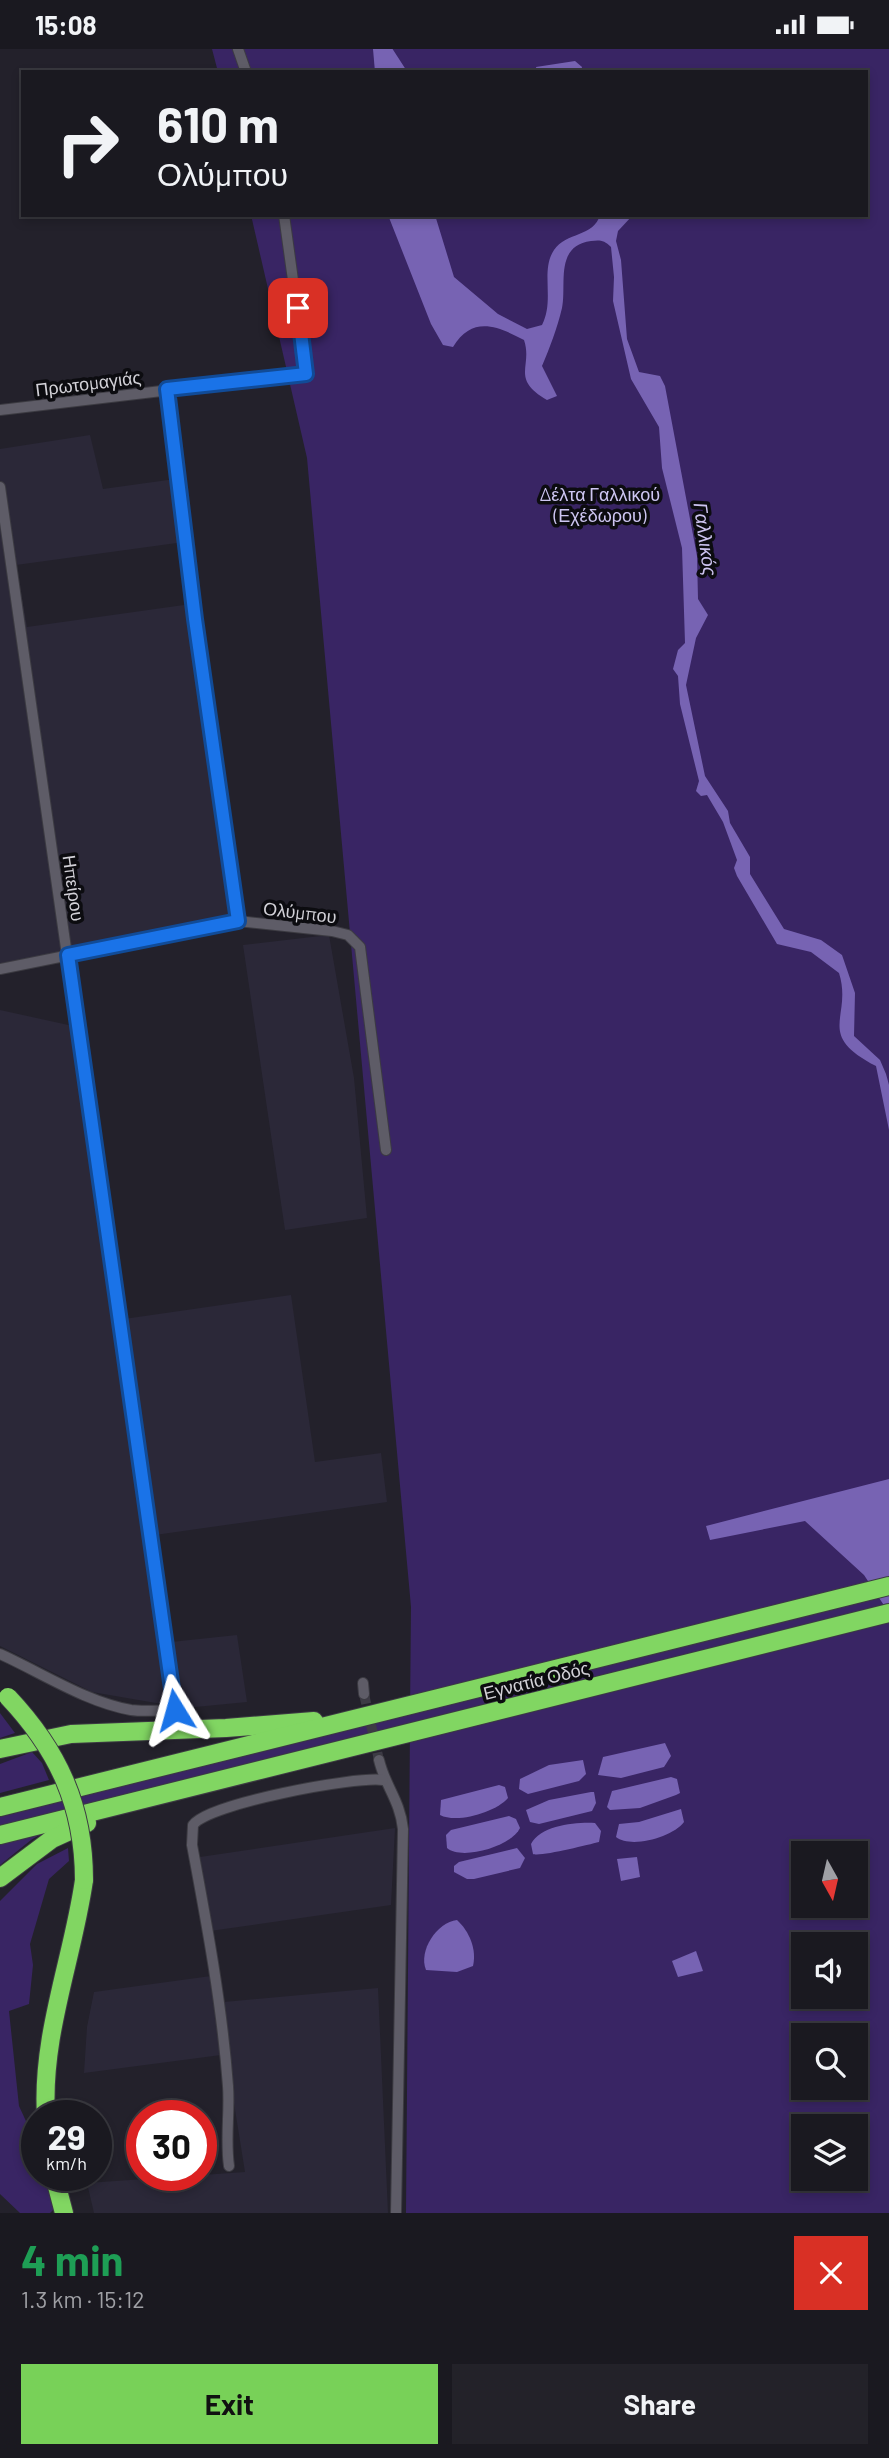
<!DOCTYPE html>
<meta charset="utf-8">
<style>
:root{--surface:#1a1920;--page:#232229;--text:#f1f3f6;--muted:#9fa0a5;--line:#38383e;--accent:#78d158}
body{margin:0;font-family:Barlow,sans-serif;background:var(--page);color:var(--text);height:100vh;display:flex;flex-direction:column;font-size:26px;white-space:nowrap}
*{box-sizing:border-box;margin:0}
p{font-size:23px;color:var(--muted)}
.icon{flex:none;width:38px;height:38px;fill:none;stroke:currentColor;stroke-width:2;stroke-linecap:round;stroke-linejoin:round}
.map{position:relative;height:2164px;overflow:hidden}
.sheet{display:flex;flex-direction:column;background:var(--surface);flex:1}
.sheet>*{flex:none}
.guide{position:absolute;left:21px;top:21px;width:847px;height:147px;border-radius:0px;box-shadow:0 4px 10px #0003,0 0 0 2px var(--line);background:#1a1920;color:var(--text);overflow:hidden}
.needle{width:46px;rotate:172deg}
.controls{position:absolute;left:791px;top:1792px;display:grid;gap:14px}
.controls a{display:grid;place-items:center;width:77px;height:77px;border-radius:0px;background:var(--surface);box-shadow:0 4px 10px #0003,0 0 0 2px var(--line);font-size:35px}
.speed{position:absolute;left:21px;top:2051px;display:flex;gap:14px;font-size:35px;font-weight:700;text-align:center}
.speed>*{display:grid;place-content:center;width:91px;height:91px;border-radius:50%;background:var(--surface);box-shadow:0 4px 10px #0003,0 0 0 2px var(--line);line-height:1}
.speed small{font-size:18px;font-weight:400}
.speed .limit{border:10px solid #d22;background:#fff;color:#111}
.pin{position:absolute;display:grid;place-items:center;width:60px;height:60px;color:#fff;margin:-30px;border-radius:14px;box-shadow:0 4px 10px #0006}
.me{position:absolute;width:77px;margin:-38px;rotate:352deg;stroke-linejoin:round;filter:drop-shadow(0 0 5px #0008)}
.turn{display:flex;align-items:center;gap:24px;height:147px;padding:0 21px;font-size:32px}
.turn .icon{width:91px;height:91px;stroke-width:2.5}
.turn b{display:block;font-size:49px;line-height:60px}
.round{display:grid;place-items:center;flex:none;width:74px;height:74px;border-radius:0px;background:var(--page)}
.overview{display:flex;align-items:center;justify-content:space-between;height:119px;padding:0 21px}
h1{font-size:42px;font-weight:700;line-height:52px;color:#1e9e55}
.button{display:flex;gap:14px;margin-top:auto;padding:14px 21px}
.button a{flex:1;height:80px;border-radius:0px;background:var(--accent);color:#111;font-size:28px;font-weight:700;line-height:80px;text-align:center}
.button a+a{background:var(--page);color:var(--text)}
.status{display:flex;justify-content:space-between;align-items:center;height:49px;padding:0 35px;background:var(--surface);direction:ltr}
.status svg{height:19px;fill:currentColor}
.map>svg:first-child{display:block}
.built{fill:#2b2838}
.green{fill:#392564;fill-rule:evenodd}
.water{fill:#7763b3}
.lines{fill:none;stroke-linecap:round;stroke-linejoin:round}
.river{stroke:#7763b3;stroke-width:16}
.street-tunnel{stroke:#3d3b45;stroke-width:10;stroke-dasharray:10 5;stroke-linecap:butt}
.street-casing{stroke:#3c3b42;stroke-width:12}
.highway-casing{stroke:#3c3b42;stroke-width:20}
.street{stroke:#5e5c67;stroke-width:10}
.highway{stroke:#81d662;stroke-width:18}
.highway-bridge-casing{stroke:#3c3b42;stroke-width:20;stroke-linecap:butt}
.highway-bridge{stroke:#81d662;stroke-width:18}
.route-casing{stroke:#114b97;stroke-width:18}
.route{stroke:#1a73e8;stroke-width:12}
.labels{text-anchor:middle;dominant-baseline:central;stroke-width:7;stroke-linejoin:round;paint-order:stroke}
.street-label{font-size:18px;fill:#d2d1d7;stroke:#0c0c10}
.park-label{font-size:18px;fill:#cec6f2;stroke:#0c0c10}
.water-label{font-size:19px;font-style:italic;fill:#ccc3ef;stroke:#0c0c10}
</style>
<div class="status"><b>15:08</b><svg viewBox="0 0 49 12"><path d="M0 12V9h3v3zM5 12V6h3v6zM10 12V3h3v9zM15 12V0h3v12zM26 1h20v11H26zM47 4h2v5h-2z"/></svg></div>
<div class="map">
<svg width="889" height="2164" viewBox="0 0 889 2164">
<rect width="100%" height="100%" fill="#23212b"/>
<g class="built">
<path d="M90,386L103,440L175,430L184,493L16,516L27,578L191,555L234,859L230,868L0,917V400Z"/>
<path d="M329,886L354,1029L367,1169L285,1181L243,896Z"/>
<path d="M0,961L82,979L124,1270L291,1246L315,1413L381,1404L387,1453L155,1486L171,1593L237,1586L247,1653L185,1659L92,1643L0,1597Z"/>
<path d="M395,1779L391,1856L210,1882L200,1808Z"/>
<path d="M211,1927L221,2006L84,2024L87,1978L94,1943Z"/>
<path d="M378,1939L388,2164H94L87,2134L245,2123L233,2048L224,1953Z"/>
</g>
<g class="green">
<path d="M212,0H889V2164H406L410,1678L0,1781V1768L410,1664L411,1558L307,409L251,166H866V23H218ZM803,1804H856V1857H803ZM803,1895H856V1948H803ZM803,1986H856V2039H803ZM803,2077H856V2130H803Z"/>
<path d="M0,1664L15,1684L0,1689Z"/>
<path d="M32,1703L42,1714L49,1731L0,1744V1715Z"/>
<path d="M58,1775L31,1791L0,1816V1792Z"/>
<path d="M68,1799L69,1812L49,1830L30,1895L33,1916L29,1955L9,1962L19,2057L37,2096V2126H48L56,2158L50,2164H20L0,2145V1852L37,1815Z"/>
</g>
<g class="water">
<path d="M373,0H384L391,23H375Z"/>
<path d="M575,12L582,18L581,23H537L536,18Z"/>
<path d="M388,166H435L454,228L498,265L527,280L542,276C555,251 540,222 554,201C566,183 594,188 600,166H633L618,182L616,192L621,211L627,290L639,323L660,327L665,337L697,507L698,550L708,566L696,589L686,636L705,727L728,762L730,774L750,808V825L784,880L821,891L842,906L855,944L854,987L880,1011L886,1025L889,1036V1081L876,1017C814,985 853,969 839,924L811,903L777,895L737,827L734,819L737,811L723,773L707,746L701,747L696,742L699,732L680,655L678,627L673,620L678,601L685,594L682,499L662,419L659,378L631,330L613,252L614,228L611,198C604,191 600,191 591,192C554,197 567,236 562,259C557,280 550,298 542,317L557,347L547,351C510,329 533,318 524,291C496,276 472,267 453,298L443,296L431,275Z"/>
<path d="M889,1430V1564L864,1526L805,1472L710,1491L706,1477Z"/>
<path d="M665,1694L671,1707L664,1718L621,1729L598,1726L603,1708Z"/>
<path d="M583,1711L586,1725L579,1732L528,1745L519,1740L520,1730L549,1716Z"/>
<path d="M671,1728L677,1730L680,1744L676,1746L640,1759L610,1761L607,1758L612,1742Z"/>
<path d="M499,1736L505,1738L508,1749C496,1763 457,1775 440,1766L441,1751Z"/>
<path d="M591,1743H594L596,1754L592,1762L539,1775L530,1773L526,1761L549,1751Z"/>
<path d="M681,1760L684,1773C673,1788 631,1800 616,1788L619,1775L639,1773Z"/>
<path d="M509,1767L516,1770L520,1779C512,1797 462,1812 447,1799L446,1786L451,1781Z"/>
<path d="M595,1774L601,1782L599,1793C587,1796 540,1808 533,1805L531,1795C541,1776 576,1773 595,1774Z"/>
<path d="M517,1799L525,1809L520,1819L474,1830H467L454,1823V1817L459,1813Z"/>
<path d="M637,1808L640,1828L621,1832L617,1810Z"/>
<path d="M457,1871C469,1882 477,1900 473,1917L457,1923L426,1921C418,1902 437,1873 457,1871Z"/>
<path d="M696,1902L703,1922L678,1928L672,1912Z"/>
</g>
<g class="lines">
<path class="river" d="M383,0L398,23"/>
<path class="street-tunnel" d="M364,1645L379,1711"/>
<g class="street-casing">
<g id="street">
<path d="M238,0L246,23"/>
<path d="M167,340L195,570L238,872"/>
<path d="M0,361L306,325L284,166"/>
<path d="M0,438L175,1661C161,1661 145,1663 131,1661C86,1653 42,1624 0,1605"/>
<path d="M0,920L238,872L332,882L348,886L360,898L386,1101"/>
<path d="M363,1634L364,1645"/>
<path d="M379,1711C385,1737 400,1751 403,1780L396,2164"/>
<path d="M229,2117C225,2090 230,2064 228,2037C222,1956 207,1876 192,1796L193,1776C207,1755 355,1727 383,1731"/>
</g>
</g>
<g class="highway-casing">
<g id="highway">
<path d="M0,1700L71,1685L226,1679L314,1672"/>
<path d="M0,1758L889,1537"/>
<path d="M0,1786L889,1564"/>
<path d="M0,1829L52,1790L87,1774"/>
<path d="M46,2067C41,1986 73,1909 84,1831"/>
<path d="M54,2126L64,2164"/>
</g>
</g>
<use href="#street" class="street"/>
<use href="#highway" class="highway"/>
<g class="highway-bridge-casing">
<path id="highway-bridge" d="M8,1648C58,1701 84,1757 84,1831"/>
</g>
<use href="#highway-bridge" class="highway-bridge"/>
</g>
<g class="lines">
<g class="route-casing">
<path id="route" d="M175,1661L68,906L238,872L195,570L167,340L306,325L298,259"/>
</g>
<use href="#route" class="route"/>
</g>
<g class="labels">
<g class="street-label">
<text transform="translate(88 334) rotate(-7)">Πρωτομαγιάς</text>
<text transform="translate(74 839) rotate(82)">Ηπείρου</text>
<text transform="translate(300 863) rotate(7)">Ολύμπου</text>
<text transform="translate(536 1631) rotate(-14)">Εγνατία Οδός</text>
</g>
<g class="park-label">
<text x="600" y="445">Δέλτα Γαλλικού<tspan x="600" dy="21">(Εχέδωρου)</tspan></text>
</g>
<g class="water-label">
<text transform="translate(706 490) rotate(82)">Γαλλικός</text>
</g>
</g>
</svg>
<div class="controls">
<a><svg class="needle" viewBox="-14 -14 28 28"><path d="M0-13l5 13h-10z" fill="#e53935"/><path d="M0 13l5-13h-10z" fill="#9fa0a5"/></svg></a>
<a><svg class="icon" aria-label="sound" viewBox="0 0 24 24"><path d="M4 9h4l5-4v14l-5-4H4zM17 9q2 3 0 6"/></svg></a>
<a><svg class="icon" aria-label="search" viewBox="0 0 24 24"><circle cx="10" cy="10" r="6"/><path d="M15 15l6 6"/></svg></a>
<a><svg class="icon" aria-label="layers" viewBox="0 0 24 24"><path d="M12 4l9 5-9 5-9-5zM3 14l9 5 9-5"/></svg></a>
</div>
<div class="speed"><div>29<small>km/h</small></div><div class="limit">30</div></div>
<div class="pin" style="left:298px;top:259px;background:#d93025"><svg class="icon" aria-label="arrive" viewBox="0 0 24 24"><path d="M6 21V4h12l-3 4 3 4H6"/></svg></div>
<svg class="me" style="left:175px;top:1661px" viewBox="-20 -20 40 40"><path d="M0-17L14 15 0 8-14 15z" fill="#1a73e8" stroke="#fff" stroke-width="4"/></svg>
<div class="guide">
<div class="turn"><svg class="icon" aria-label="right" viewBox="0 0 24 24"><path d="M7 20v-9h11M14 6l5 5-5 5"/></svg><div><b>610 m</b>Ολύμπου</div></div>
</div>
</div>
<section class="sheet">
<div class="overview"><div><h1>4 min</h1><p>1.3 km · 15:12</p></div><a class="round" style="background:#d93025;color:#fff"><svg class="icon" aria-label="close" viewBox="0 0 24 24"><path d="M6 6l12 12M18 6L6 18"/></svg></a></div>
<div class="button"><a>Exit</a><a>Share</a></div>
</section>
